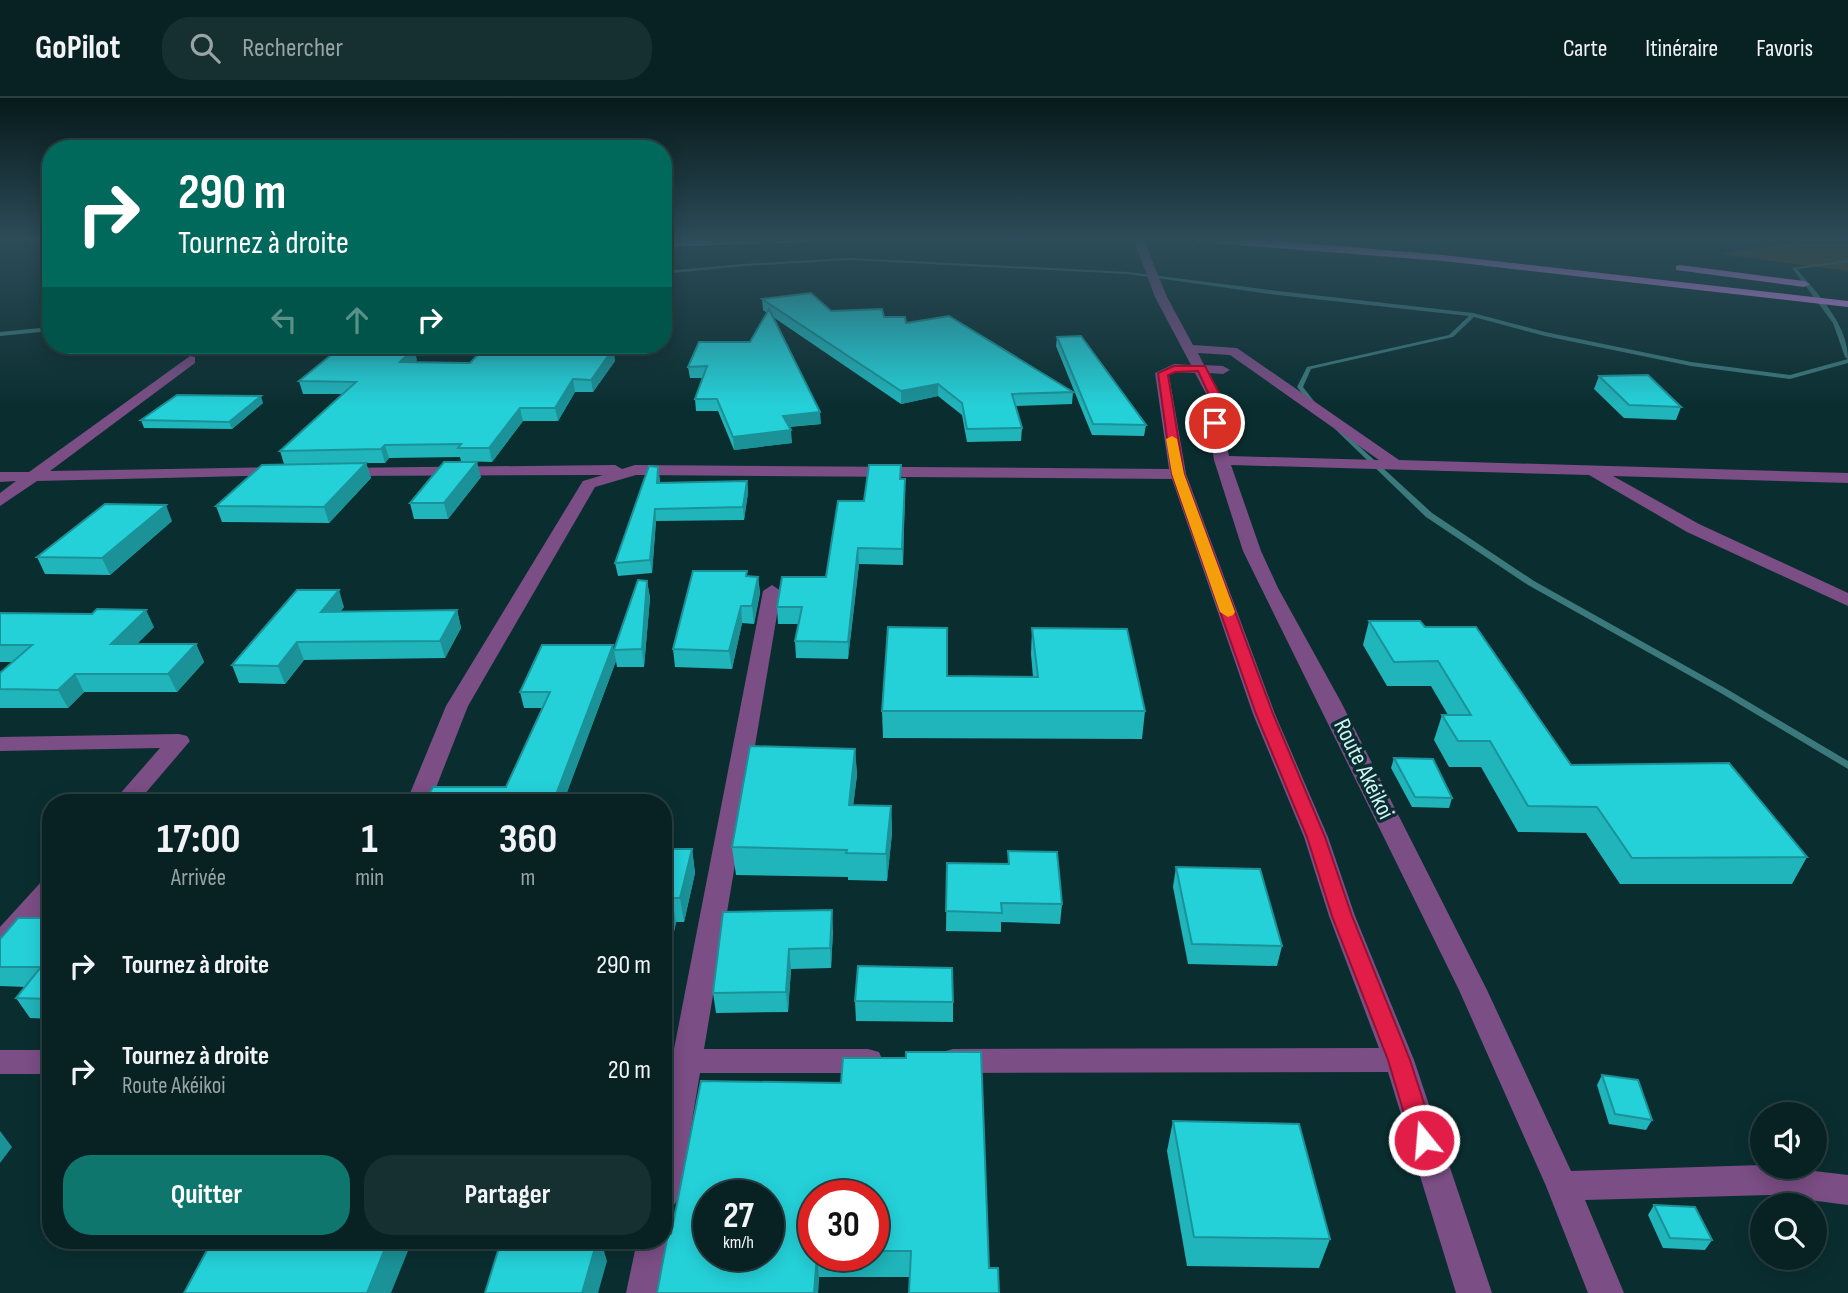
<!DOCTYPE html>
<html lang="fr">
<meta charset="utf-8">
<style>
:root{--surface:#082224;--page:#162f31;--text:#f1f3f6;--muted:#98a4a6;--line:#293f41;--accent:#0f766e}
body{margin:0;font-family:"Sofia Sans Condensed",sans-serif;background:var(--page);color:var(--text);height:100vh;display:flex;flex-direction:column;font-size:26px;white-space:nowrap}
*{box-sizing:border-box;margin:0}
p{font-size:23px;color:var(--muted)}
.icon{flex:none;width:38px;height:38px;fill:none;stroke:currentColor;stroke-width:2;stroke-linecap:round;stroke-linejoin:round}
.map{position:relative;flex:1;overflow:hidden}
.details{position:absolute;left:42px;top:696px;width:630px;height:455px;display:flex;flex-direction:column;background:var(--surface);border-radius:28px;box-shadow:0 4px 18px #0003,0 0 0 2px var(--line)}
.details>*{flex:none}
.top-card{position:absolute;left:42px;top:42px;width:630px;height:214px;border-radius:28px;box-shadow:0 4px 18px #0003,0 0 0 2px var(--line);background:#00695c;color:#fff;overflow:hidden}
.buttons{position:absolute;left:1750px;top:1004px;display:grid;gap:14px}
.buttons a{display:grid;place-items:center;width:77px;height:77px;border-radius:50%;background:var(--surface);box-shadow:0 4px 18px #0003,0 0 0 2px var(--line);font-size:35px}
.speed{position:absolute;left:693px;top:1082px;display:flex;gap:14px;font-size:35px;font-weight:700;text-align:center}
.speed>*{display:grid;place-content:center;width:91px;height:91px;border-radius:50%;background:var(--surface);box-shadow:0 4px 18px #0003,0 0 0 2px var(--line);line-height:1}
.speed small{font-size:18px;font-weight:400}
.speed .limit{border:10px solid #d22;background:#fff;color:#111}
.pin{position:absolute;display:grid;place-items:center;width:60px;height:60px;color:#fff;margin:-30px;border:4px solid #fff;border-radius:50%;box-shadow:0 2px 7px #0007}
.me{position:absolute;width:77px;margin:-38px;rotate:343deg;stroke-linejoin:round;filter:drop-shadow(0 0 5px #0008)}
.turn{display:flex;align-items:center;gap:24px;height:147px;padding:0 21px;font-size:32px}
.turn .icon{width:91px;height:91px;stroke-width:2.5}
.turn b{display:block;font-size:49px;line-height:60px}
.lanes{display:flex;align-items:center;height:66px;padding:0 21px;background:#0003;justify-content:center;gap:35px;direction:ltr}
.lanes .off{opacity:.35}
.eta{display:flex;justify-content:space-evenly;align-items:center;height:119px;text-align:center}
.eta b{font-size:42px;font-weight:700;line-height:49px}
.cta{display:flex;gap:14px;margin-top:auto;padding:14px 21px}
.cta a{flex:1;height:80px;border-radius:28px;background:var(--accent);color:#fff;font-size:28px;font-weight:700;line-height:80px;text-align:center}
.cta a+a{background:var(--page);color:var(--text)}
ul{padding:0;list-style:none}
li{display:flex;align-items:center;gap:21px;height:105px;padding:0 21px}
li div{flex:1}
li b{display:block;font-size:26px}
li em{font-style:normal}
header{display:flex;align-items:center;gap:42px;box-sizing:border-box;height:98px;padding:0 35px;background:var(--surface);border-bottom:2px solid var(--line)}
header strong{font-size:33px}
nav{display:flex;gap:38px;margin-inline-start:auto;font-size:24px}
.search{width:490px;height:63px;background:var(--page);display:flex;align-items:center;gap:18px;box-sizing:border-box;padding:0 24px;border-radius:28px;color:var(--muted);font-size:26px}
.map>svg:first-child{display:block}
.green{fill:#5a4217}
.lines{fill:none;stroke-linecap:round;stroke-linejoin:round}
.stream{fill:#3b797c;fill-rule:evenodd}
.minor{fill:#7b4e85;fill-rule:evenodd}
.highway{fill:#e28af8;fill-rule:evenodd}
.wall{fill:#20b4bb;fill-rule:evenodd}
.shaded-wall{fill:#1a9298}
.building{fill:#25d1d9;stroke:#1a9298;stroke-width:2;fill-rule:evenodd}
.route{fill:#e11d48;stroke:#92132f;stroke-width:2}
.slow{fill:#f59e0b}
.labels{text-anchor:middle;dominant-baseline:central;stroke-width:7;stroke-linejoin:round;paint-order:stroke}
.street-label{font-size:24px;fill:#d1f2f3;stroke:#0a2e30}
</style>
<header>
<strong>GoPilot</strong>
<div class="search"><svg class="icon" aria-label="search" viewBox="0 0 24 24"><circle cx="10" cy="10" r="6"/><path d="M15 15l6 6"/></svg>Rechercher</div>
<nav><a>Carte</a><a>Itinéraire</a><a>Favoris</a></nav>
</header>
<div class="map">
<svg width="1848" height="1195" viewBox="0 0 1848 1195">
<rect width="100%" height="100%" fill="#0a2e30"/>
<path class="green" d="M1813,141H1848V173L1721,156Z"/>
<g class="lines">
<g class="stream">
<path d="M850,160L1128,174L1278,193L1473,215L1545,234L1691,264L1790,277L1848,261V265L1790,281L1691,268L1545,238L1474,219L1453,239L1311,271L1303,289L1317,307L1314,309L1312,308L1297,289L1307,269L1449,237L1469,218L1278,197L1128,176L850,162L744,168L663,176V173L744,166Z"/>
<path d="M1848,162V164L1797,171C1818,197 1848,226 1848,261L1845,259L1833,225L1792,170Z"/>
<path d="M51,229V233L0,238V234Z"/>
<path d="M1337,328L1432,415L1534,483L1725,590L1848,663V671L1719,594L1528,487L1426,419L1335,331V329Z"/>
</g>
<g class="minor">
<path d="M1140,142L1145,145L1167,199L1193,247L1237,250L1399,362L1848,375V385L1613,378L1699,426L1848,495V508L1687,434L1589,377L1231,367L1261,453L1278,490L1341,604L1487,892L1571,1073L1762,1067L1848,1077V1107L1770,1097L1585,1102L1624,1195H1588L1546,1088L1459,892L1243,453L1214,362L1208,325L1209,301L1195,275L1176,274L1169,277L1186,376L1275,616L1328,739L1355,818L1414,962L1492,1195H1456L1388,974L953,975L942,972L938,963L942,954L953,951L1379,950L1329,818L1304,739L1253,616L1172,381L636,377L595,389L468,608L430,705H406L446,608L581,386L583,383L603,377L339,378L331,373L333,370L615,367L622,371L635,367L1169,371L1155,275L1174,266L1191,267L1155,199L1135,145ZM1198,255L1230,257L1379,362L1229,358L1222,325L1223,301L1209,275L1223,276L1230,272L1223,268L1204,267Z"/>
<path d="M190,258L195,259V265L50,373L283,369L291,374L289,377L37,383L0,408V395L16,383L0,384V374H29Z"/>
<path d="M772,487L781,493L704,951H868L879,954L883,963L879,972L868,975H700L680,1095L675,1106L663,1110V1008L670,975H663V951H674L763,493Z"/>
<path d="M179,636L187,638L190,643L137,705H112L160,650L0,653V639Z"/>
<path d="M51,780V806L10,854L0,857V829L42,783Z"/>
<rect x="0" y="952" width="51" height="24"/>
<path d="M663,1130L671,1143L662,1195H626L637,1143H663Z"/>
</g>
<g class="highway">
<path d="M719,141H811L806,144L663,149V143Z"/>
<path d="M1194,141L1281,143L1443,157L1848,203V209L1443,163L1199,144Z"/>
<path d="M1680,167L1804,183L1810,186L1804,189L1676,172V168Z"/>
</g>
</g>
<g class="wall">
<path d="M762,201L831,213L884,219L906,225L1073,294L1072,306L1015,308L1022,330L1021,343L967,344L962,317L938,298L901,306L773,219L821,326L789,329L792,345L734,352L718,313H696L695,301L703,280H690L688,269L750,244L767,215L763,212Z"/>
<path d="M1057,239L1146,327L1144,338L1092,337L1056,248Z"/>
<path d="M487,247H616L613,252L615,263L593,294H575L558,323H523L492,364L461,363L460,359L389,360L385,365H366L371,380L329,425L222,424L216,408L284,366L280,353L343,296H303L299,283L417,262L415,264L470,265Z"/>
<path d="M1599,278L1681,309L1676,322L1624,320L1594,291Z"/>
<path d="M263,305L232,331L144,330L141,322Z"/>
<path d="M481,379L448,421H414L410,405Z"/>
<path d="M660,381V385L747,383L748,395L744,422L656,423L652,475L618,478L615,465Z"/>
<path d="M902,381H905L903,467L859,466L848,561L796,560L795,543L798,526H778L777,509L826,479L864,403Z"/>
<path d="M172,423L110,477L45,476L37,459Z"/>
<path d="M748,478L758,479L760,495L754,526L742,525L732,571L675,569L673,551Z"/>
<path d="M647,483L650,500L644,569H617L616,563L563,705L506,689L543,610H524L520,594L614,552Z"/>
<path d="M344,509L340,514L457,512L461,530L445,560L304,562L285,586L239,585L232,567Z"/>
<path d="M0,515L154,529L137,546H196L204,564L177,594H84L68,610H0V575L12,564H0Z"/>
<path d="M1369,523L1425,529L1571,667L1807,759L1792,786H1620L1586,735L1518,734L1481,669H1449L1434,642L1442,617H1448L1431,588H1387L1363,547Z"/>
<path d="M1032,530L1145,613L1142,641L883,640L882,613L947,578L1033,579L1031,556Z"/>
<path d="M855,651L857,677L853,707L891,708L892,735L887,783L848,782V779L736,777L732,749Z"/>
<path d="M1394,660L1452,700L1449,710L1412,709L1391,670Z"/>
<path d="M663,751H692L695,775L684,824H676L663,886Z"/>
<path d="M1008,753L1062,806L1060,826L1001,824V834L946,833L947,765L1008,766Z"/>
<path d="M1176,769L1282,848L1277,868L1188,866L1173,789Z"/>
<path d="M723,814L833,832L831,870L791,871L788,914L716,915L713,895Z"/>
<path d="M51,820V921L30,920L16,900L26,889L0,888V841Z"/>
<path d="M855,903L953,904V924L856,923Z"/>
<path d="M981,954L910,1179H819L818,1195H657L671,1136L841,985L906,960ZM873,1097V1157H814Z"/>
<path d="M1602,977L1652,1022L1646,1032L1609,1026L1597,987Z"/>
<path d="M1173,1023L1330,1141L1319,1170L1187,1168L1167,1053Z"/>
<path d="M1654,1107L1712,1142L1705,1152L1663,1150L1648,1117Z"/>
</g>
<g class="shaded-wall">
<path d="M607,247H616L613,252L615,263L593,294L591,282L603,251Z"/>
<path d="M414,250L417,262L403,276L400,264Z"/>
<path d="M573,281L575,294L558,323L555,310Z"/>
<path d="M938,286V298L901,306V293Z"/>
<path d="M261,298L263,305L232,331L229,324Z"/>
<path d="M520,310L523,323L492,364L489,350Z"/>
<path d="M820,314L821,326L784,329L783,318Z"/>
<path d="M791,332L792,345L734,352L733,339Z"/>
<path d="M385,347L389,360L385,365L381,351Z"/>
<path d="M477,364L481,379L448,421L444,405Z"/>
<path d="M366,365L371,380L329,425L324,409Z"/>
<path d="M658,369L660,381L659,397L657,385Z"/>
<path d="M905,381V396L903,467L902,451Z"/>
<path d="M747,383L748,395L744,422L743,409Z"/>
<path d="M166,407L172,423L110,477L102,460Z"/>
<path d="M655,411L656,423L652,475L650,462Z"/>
<path d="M858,450L859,466L848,561V544Z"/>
<path d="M758,479L760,495L754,526L752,508Z"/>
<path d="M647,483L650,500L644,569L642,551Z"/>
<path d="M339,492L344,509L327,532L321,514Z"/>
<path d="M741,508L742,525L732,571L729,553Z"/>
<path d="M146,512L154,529L119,563L111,546Z"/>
<path d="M457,512L461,530L445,560L440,543Z"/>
<path d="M297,544L304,562L285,586L278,568Z"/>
<path d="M196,546L204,564L177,594L168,576Z"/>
<path d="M613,547L616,563L563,705H556L557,694Z"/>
<path d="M75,576L84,594L68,610L58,592Z"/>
<path d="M855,651L857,677L850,734L849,707Z"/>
<path d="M891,708L892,735L887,783L886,756Z"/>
<path d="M692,751L695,775L684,824L680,800Z"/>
<path d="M672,800L676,824L663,886V841Z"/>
<path d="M832,812L833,832L831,870L830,850Z"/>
<path d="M789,851L791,871L788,914L786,894Z"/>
<path d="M0,1033L12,1049L0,1065Z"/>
<path d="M388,1143H412L391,1195H367Z"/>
<path d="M597,1143H601L607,1163L598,1195H582Z"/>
<path d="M817,1157L819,1179L818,1195H814Z"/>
</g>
<g class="building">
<path d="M811,195L831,213L882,211L884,219H905L906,225L949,218L1073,294L1012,296L1022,330L967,331L962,305L938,286L901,293L762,201Z"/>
<path d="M769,211L820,314L783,318L791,332L733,339L717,301H695L707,268L688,269L699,244H750Z"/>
<path d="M1081,238L1146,327L1093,326L1057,239Z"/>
<path d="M487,247H607L603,251H613L591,282L573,281L555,310H520L489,350H458L461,346L385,347L381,351L280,353L356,284L299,283L336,253L351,254L356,250H414L400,264L470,265Z"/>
<path d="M1648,277L1681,309L1629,307L1599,278Z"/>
<path d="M177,297L261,298L229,324L141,322Z"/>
<path d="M444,364H477L444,405H410Z"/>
<path d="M366,365L324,409L216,408L262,367Z"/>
<path d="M869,367H901L900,381H905L902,451L858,450L848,544L795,543L802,509H777L782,479H826L838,403H864Z"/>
<path d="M649,368L658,369L657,385L747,383L743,409L655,411L650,462L615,465Z"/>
<path d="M105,406L166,407L102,460L37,459Z"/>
<path d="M693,473H747L746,478L758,479L752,508H741L729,553L673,551Z"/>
<path d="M638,482L647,483L642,551L614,552Z"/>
<path d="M297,492H339L321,514L457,512L440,543L297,544L278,568L232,567Z"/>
<path d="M97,511L146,512L111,546H196L168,576H75L58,592L0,591V575L32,547H0V515L92,516Z"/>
<path d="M1369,523H1420L1425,529H1476L1571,667L1729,665L1807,759L1632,760L1597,709L1528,708L1490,643H1458L1442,617H1471L1438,563L1394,564Z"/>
<path d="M888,529L947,530V578L1038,579L1032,530L1127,531L1145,613H882Z"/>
<path d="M542,547H613L557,694H560L556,705H424L433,689H506L550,594H520Z"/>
<path d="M750,648L855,651L849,707L891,708L886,756L846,755L847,752L732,749Z"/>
<path d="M1394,660L1433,661L1452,700L1415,699Z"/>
<path d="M663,751H692L680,800H672L663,841Z"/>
<path d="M1008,753L1057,754L1062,806L1001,805L1002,815L946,813L947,765L1009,766Z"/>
<path d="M1176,769L1260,771L1282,848L1192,846Z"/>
<path d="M832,812L830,850L789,851L786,894L713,895L723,814Z"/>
<path d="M18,820H51V901L16,900L41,869H0V841Z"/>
<path d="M858,868L952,870L953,904L855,903Z"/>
<path d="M906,954H981L989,1170H998L999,1195H909L911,1153H873V1097H814V1157H817L814,1195H657L668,1136H671L701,983L841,985L843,960H906ZM709,1097H768V1157H709Z"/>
<path d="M1602,977L1638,982L1652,1022L1615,1016Z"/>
<path d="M1173,1023L1299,1026L1330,1141L1194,1139Z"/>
<path d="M1654,1107L1695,1109L1712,1142L1670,1140Z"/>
<path d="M212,1143H388L367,1195H184Z"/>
<path d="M501,1143H597L582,1195H485Z"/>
</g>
<linearGradient id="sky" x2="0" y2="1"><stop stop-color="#06191a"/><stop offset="0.46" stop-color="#2d4c59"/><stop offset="1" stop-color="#2d4c59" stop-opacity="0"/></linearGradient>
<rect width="1848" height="308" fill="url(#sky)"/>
<path class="route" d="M1174,268H1205L1222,301L1220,325L1211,328V301L1198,273L1175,274L1168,277L1184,376L1273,616L1325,739L1352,818L1410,962L1436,1042L1432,1050L1424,1053L1415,1050L1412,1042L1388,962L1332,818L1307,739L1256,616L1172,376L1158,275Z"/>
<path class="slow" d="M1172,338L1177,341L1184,376L1235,514L1233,517L1228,519L1220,514L1172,376L1166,341Z"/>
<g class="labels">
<g class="street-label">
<text transform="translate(1364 671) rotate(64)">Route Akéikoi</text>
</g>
</g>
</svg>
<div class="buttons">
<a><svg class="icon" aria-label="sound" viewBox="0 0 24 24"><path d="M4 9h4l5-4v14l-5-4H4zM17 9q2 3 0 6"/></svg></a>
<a><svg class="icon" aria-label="search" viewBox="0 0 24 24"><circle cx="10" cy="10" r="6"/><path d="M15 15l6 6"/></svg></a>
</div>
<div class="speed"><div>27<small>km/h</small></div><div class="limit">30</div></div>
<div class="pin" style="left:1215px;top:325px;background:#d93025"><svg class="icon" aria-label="arrive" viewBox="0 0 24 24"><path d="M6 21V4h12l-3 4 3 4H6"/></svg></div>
<svg class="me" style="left:1424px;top:1042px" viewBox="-20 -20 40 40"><circle r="17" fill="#e11d48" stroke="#fff" stroke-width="3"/><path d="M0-11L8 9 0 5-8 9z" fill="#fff"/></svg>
<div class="top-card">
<div class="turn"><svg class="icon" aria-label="right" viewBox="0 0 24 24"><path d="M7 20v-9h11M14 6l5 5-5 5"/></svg><div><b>290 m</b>Tournez à droite</div></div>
<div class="lanes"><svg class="icon off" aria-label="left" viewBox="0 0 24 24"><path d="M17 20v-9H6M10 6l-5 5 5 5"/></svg><svg class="icon off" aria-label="ahead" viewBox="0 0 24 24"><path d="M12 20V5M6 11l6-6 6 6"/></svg><svg class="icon" aria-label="right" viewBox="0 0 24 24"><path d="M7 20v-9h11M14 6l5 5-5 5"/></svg></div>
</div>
<section class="details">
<div class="eta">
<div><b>17:00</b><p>Arrivée</p></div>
<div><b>1</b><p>min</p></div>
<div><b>360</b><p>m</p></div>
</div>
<ul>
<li><svg class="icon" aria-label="right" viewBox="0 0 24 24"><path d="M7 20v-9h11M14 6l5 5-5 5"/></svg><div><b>Tournez à droite</b></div><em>290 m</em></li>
<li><svg class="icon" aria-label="right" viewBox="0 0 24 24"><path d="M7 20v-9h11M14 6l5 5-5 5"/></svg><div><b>Tournez à droite</b><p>Route Akéikoi</p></div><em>20 m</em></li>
</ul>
<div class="cta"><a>Quitter</a><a>Partager</a></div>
</section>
</div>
